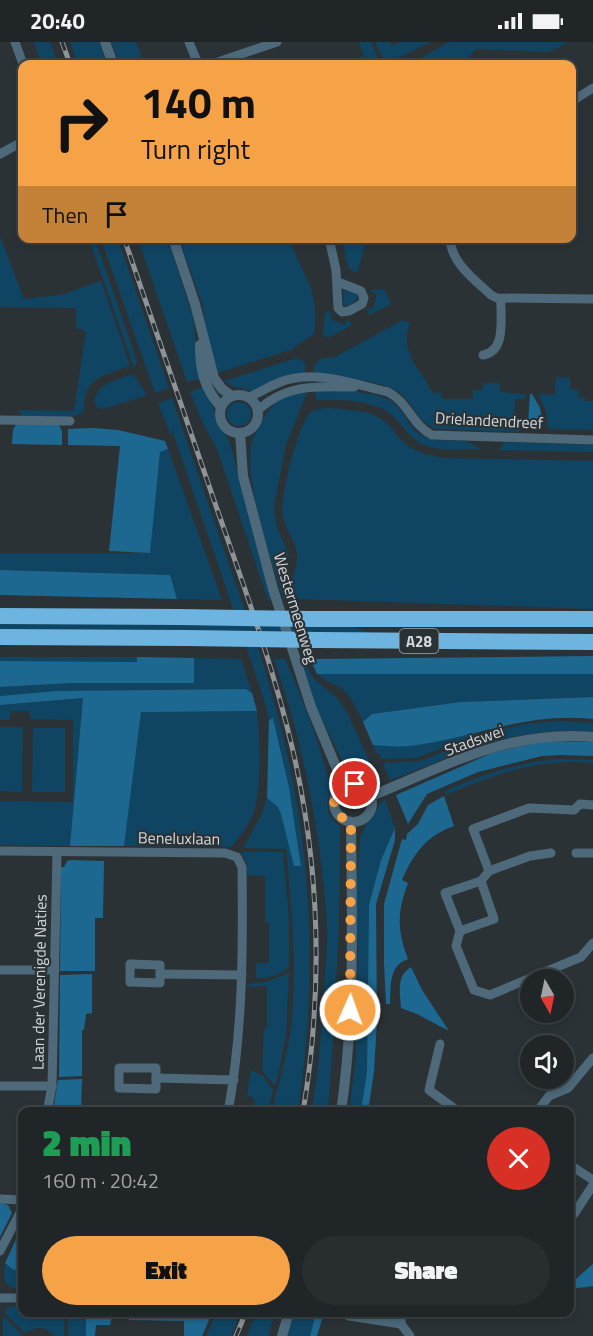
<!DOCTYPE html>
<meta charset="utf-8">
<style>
:root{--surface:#202628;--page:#282e30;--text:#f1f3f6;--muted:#a2a5a8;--line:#3d4345;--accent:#f6a247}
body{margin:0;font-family:"Titillium Web",sans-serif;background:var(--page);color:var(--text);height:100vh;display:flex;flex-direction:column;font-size:22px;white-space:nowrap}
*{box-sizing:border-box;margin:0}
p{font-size:20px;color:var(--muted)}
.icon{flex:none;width:33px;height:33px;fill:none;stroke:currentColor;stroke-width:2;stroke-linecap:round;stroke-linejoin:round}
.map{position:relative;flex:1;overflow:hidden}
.drawer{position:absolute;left:18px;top:1065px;width:556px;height:210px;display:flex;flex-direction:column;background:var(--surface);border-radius:12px;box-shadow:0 3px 9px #0003,0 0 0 2px var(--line)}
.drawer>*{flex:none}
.guide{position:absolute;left:18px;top:18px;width:558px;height:183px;border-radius:12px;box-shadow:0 3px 9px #0003,0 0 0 2px var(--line);background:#f6a247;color:#111;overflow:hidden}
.needle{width:39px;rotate:171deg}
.controls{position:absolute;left:520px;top:927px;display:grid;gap:12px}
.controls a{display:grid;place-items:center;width:54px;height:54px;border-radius:50%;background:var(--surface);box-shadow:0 3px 9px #0003,0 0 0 2px var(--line);font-size:30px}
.pin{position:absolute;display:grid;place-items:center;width:51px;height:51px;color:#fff;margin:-26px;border:3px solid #fff;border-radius:50%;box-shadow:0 2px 6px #0007}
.me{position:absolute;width:66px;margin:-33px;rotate:2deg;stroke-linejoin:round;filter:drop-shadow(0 0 4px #0008)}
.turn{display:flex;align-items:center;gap:21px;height:126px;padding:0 24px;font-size:27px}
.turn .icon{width:78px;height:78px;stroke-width:2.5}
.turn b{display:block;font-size:42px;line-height:51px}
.then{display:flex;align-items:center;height:57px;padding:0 24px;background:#0003;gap:12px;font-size:22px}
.round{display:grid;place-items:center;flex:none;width:63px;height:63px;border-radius:32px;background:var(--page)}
.overview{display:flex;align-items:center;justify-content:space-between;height:102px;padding:0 24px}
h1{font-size:36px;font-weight:800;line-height:45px;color:#1e9e55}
.primary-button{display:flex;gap:12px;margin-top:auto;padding:12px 24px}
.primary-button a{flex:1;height:69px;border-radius:36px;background:var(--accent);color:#111;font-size:24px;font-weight:800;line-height:69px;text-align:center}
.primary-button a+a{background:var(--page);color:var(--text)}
.status{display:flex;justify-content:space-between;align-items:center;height:42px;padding:0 30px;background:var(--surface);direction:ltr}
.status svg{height:16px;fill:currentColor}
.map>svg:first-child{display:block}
.green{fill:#0f4562}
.forest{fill:#1d6890}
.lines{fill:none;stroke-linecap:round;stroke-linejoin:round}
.minor{stroke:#4d697a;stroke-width:9}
.tertiary{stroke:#4d697a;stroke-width:10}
.motorway{stroke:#6eb4e0;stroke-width:16}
.rail-casing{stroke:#8e9397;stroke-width:5}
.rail{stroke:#2b3236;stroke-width:3;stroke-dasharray:9;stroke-linecap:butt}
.motorway-bridge{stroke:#6eb4e0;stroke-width:16}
.route{stroke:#f6a247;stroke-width:10;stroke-dasharray:0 18}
.labels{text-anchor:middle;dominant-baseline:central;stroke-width:4.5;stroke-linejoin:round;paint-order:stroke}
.shield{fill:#2b3236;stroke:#a1a6aa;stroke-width:1.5}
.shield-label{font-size:15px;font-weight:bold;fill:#d4d8db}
.street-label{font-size:16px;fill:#d4d8db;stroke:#2b3236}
</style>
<div class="status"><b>20:40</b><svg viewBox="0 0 49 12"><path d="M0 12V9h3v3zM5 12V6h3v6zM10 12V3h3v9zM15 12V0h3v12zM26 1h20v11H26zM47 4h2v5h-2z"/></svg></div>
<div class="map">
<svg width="593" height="1294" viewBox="0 0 593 1294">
<rect width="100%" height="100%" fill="#2b3236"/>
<g class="green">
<path d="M34,0H50L58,22H41Z"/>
<path d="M70,0H99L107,22H78Z"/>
<path d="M111,0H136L144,22H119Z"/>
<path d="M359,0H371L380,22H341L364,14Z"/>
<path d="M375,0H390L392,4L400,0H431L386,22Z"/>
<path d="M449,0H569L548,10L476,7L462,22H410Z"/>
<path d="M0,194L24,257L61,253L101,239L130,324C105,333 82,336 84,369L77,373L68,374V377L23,375L19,368L74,369L86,289L76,286V266L0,265Z"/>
<path d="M89,197H95L137,319L134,326Z"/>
<path d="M101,197H118L169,346L155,351Z"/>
<path d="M138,197H168L193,276L200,337L187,340Z"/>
<path d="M179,197H289C303,235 320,247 314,292L294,305V307L217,331L211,316L202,261Z"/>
<path d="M342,197H367L357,231L349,227Z"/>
<path d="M384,247L391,262L369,273L366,266L373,267L377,252L370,249L371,248Z"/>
<path d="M344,248L357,252L358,256L349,264L345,263L343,259Z"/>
<path d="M325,270L332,271L330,277L345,283L347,277L352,283L330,295L323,294Z"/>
<path d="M403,278L410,281C405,293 405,303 412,314L410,315L434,352L440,349L442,357H473V348H483V341H500V350L525,352V357H515L514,376L522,377L519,390L436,387C417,380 414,363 400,351C385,339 335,334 314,332V323L322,316H333Z"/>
<path d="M297,316L305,320V332L256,348H244L243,346L234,345L224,339Z"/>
<path d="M133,332L147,353L103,367L96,365C89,343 117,338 133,332Z"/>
<path d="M556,335L570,336V347L579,348L578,356H585V359H593V388L548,387L546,369L538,352L555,353Z"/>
<path d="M203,345L214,367L216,380L229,398L272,558H268L217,407L203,382L190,350Z"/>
<path d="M315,348C337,348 380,348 396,363C407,373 409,387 423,394C437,402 453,396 468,400C473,401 474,405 480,406V407C462,407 440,410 424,403C410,397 403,384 393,374C377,358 338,357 316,358Z"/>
<path d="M307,350L286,403L274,463L277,486L289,513L284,537L286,557H283C271,515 243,441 252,399C254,392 258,388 261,382C271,361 282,351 307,350Z"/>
<path d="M172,356L249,581L344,582L373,592L253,591C308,752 323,901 298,1069H272C278,1044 286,1018 290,993C298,934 292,866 286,807L243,806L261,774L267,756L278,765L281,772L301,824C295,774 286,725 273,676L269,678L262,652L242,591L0,589V580L238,581L173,391L170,392L158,361Z"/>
<circle cx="239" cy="372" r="12"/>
<path d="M332,366C346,368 366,368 378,375C388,380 394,390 401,398C413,410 427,413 443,416L593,419V567L298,557L297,552L292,553C288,537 298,529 297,513C296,499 285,488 283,474C280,455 297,385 310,371C316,366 325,366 332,366Z"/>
<path d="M505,400L593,403V410L499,408Z"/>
<path d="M168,407L222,558L177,557L170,533L0,528V511H149L160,409Z"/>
<path d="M0,615H137V620L0,619Z"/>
<path d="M194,616L241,617L252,651L246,647C164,648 82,647 0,654V645L73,641H193Z"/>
<path d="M274,617H285C303,658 320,701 330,744C331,750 329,751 328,757C325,768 331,778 340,784C341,880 335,974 328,1069H312C318,1029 322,988 324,947C325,926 328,905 327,884C322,796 303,700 274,617Z"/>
<path d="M303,618L314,637L337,656L347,670L372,725L382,741L375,744L369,743L349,732L317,668L301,619Z"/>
<path d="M317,632H593V655L461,660L372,672L363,680C358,668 350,651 338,644C329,640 327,640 317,632Z"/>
<path d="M83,656L70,804L0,803V759L73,760V678L30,677L29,669H11L10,678H0V663Z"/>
<path d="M141,669H257C260,696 262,742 254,769C251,780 239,796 231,805L124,804Z"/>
<path d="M559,679L593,681V690C516,682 460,713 390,738L383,721L421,719L493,690L525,682Z"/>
<path d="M0,685H23L22,750L0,749Z"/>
<path d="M33,686H65V750H32Z"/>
<path d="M483,689L417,716L382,717L380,712L376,711L373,703L409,704Z"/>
<path d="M560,717L593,718V721C539,716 495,732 446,753L445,749C482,733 519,720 560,717Z"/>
<path d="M385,757L395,786L381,818L369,863L367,1030L361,1069L349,1070L356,1016L358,908L355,862L360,797C362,787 377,764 385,757Z"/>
<path d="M243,810H283L289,877V925C280,933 267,937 256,936V921H269V880H265V834L247,833V821L241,811Z"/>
<path d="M289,931L286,994L276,1042L274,1043L262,1028L264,986H267V944L251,945L247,942L267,940Z"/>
<path d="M251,1028L263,1034L273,1048L268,1069H254L255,1057L247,1053Z"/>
<path d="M5,1221L12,1227L22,1230V1246H12L4,1238Z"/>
<path d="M10,1264H22V1270L65,1271L64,1294H54C46,1284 36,1284 25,1291L4,1270Z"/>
<path d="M217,1270L241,1271L231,1294H206Z"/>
<path d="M68,1271H112V1274L86,1275V1294H68Z"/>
<path d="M256,1271H275L268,1294H247Z"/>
<path d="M292,1271H316L310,1294H285Z"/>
<path d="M3,1274L23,1294H3Z"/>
</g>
<g class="forest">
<path d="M530,352H532L540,366L543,382H528Z"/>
<path d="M17,381L59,383L62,389V403L12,402L13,388Z"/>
<path d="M93,386L118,388L165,399L168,407L160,410L150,511L109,509L120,404L68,403V387Z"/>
<path d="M0,528L170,533L177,557L0,553Z"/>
<path d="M593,614V632H317L310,617Z"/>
<path d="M137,615L194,616V641H73L0,645V619L137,620Z"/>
<path d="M246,647L252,651L257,669L141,670L124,804H70L83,656L0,663V654L57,649Z"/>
<path d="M593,655V677C525,670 475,696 410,704C398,705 385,704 373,703L363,680L372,672L461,660Z"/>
<path d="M273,676L289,745L301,824H294L281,772L278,765L267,756L269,678Z"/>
<path d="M544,699L593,700V714L560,713L542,714L478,730L427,752L408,782L396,753L492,711Z"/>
<path d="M444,754L454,784C426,794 414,811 402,838L408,841C397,870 397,887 408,917C388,924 391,945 390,962H386L384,921V862L402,797L406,798L407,792L418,782L428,763Z"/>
<path d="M395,786V798L376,862L377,978L374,1030L368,1069H361L367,1030L369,863L381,818Z"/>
<path d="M70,818L104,819L103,876H95V929H60L61,825H64L67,819Z"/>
<path d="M411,925L422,948L449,989L417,972L401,966C400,950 396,934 411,925Z"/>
<path d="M92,932V971L86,972L84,988H82V1034L59,1035L60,933Z"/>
<path d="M82,1037L81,1069H53L58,1038Z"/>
<path d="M0,1161L8,1163L12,1171L0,1195Z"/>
<path d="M18,1193H22V1230L12,1227L5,1221Z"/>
<path d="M593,1222V1244L570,1247V1242Z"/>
<path d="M175,1270L212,1271L202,1294H184V1279L129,1278V1273H174Z"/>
<path d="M316,1271H324L317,1294H310Z"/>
<path d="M112,1274L110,1283H96L95,1294H86V1275Z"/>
</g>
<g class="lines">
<g class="minor">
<path d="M15,0L23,22"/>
<path d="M189,0L198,22"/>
<path d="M212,22L277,0"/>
<path d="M572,59L593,46"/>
<path d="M0,112L22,100"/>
<path d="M329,196L336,228L338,266L342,270L349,269L362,262L364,256L361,249L338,240"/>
<path d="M450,196C451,221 474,237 491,253L497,256L593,257"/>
<path d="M483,313C507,309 500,275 501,257"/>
<path d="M249,355C259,351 268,345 278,341C313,326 353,342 388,350C408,360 412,383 432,393L593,398"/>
<path d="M258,368C288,341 316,345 354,345"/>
<path d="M0,378L70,379"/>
<path d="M0,809L225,811L237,815L242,825C243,907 243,989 228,1070"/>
<path d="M551,811L530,814L489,829L481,839L445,851L460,889L456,904L474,948L490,953L581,915L593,901"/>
<path d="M576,811H593"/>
<path d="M489,829L473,787L529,766L574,768L580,762L593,763"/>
<path d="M460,889L494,877L481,839"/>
<path d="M130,922L160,923V941L130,940Z"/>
<path d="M0,928H55"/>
<path d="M160,932L242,933"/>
<path d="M440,1002L429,1048L459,1070"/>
<path d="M119,1026H156V1047L119,1046Z"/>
<path d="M156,1036L234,1038"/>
<path d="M0,1044H52"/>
<path d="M47,1070L52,1044L57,810"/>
<path d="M537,1070L549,1054L568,1046L593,1016"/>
<path d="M570,1123L593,1138"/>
<path d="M0,1157L22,1158"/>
<path d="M574,1172L593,1143"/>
<path d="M0,1209L22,1167"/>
<path d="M0,1256H22"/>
<path d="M401,1270V1282L410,1294"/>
<path d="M349,1274L401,1282"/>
</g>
<g class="tertiary">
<path d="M105,0L113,22"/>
<path d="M173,196L195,262L214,336L222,347L232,354"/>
<path d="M200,303C200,328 204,346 221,365"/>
<circle cx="239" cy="372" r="19"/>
<path d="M240,391L243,434L273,547L311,665L344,744"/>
<circle cx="353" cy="761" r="19"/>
<path d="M371,754C446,724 510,687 593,695"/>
<path d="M341,1070C355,974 352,877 351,780"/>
<path d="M282,1294L289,1270"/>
</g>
<g class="motorway">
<path d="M0,574L180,575"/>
<path d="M311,577H593"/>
<path d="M0,595L187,596"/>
<path d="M318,598L593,600"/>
</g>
<g class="rail-casing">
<g id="rail">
<path d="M62,0L70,22"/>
<path d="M124,196C155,287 186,377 217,467C245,547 274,627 293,709C320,827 323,950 303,1070"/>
<path d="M236,1294L246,1270"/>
</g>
</g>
<use href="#rail" class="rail"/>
<g class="motorway-bridge">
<path d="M180,575L311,577"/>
<path d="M187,596L318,598"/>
</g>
</g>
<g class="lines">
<path class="route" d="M350,968L351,780L339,774L334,761C337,749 343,743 355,742"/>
</g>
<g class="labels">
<rect class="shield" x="399.5" y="587" width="39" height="24" rx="4.5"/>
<g class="shield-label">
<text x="419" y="599">A28</text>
</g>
<g class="street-label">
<text transform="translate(489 378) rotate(3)">Drielandendreef</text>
<text transform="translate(296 566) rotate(73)">Westermeenweg</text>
<text transform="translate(474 698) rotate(-20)">Stadswei</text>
<text transform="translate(179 796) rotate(1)">Beneluxlaan</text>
<text transform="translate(39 940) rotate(-89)">Laan der Verenigde Naties</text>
</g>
</g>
</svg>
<div class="controls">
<a><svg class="needle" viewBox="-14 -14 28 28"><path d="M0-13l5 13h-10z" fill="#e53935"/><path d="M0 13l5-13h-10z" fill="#a2a5a8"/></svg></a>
<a><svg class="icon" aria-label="sound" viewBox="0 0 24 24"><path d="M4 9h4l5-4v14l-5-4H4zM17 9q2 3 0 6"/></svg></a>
</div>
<div class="pin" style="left:355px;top:742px;background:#d93025"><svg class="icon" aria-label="arrive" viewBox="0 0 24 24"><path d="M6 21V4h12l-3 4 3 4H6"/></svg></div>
<svg class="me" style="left:350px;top:968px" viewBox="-20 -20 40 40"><circle r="17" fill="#f6a247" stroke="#fff" stroke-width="3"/><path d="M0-11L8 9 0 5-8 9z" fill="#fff"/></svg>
<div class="guide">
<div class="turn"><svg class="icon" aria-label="right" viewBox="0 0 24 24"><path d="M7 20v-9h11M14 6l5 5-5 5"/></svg><div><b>140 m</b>Turn right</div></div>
<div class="then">Then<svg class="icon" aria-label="arrive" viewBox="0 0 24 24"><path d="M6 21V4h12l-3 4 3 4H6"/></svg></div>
</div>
<section class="drawer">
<div class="overview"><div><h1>2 min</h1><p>160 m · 20:42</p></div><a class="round" style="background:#d93025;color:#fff"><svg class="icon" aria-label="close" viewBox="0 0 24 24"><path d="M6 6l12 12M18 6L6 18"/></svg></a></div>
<div class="primary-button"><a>Exit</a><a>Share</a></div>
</section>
</div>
